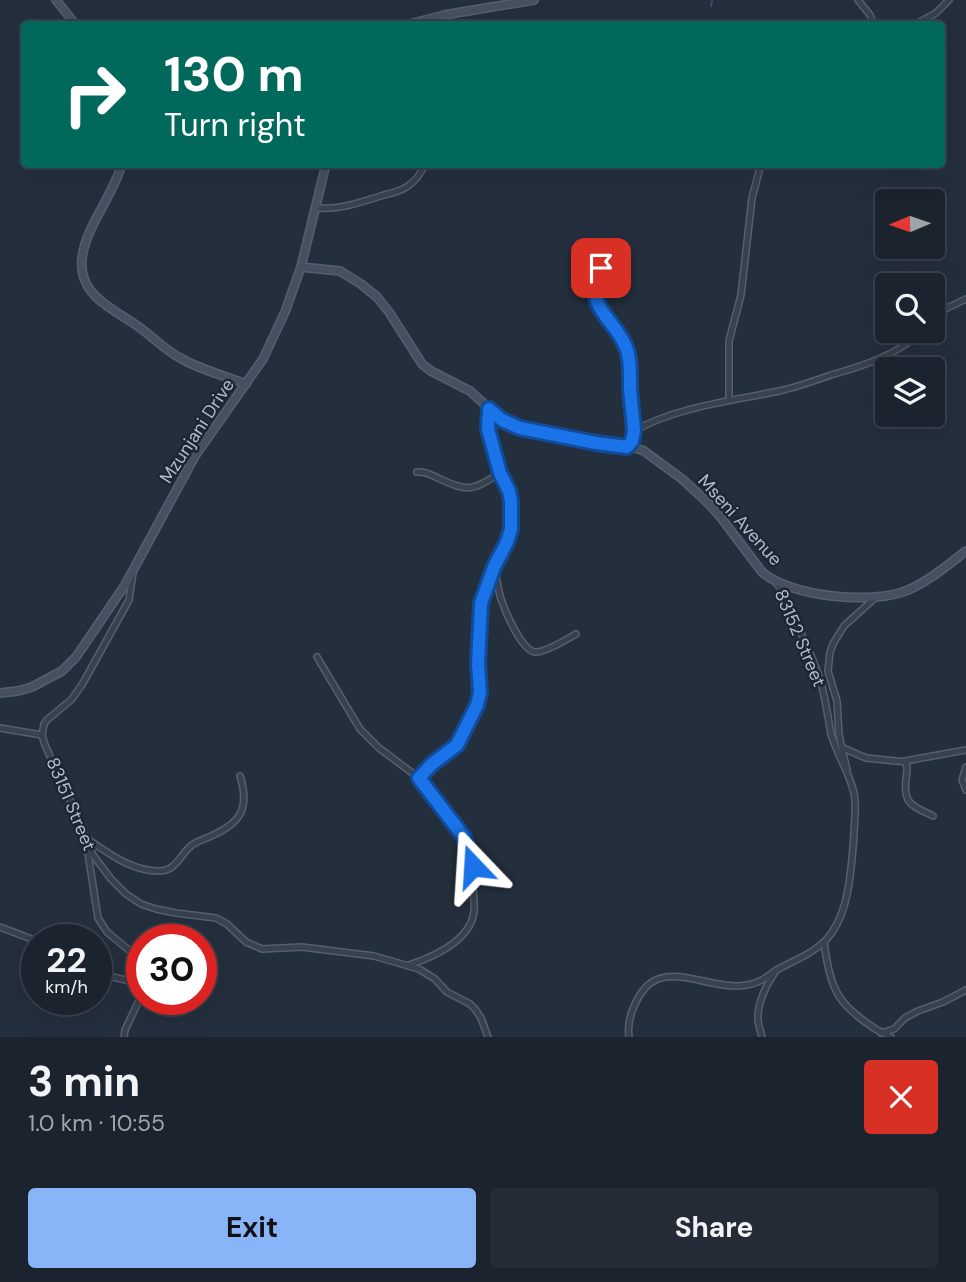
<!DOCTYPE html>
<meta charset="utf-8">
<style>
:root{--surface:#1b232e;--page:#242b36;--text:#f1f3f6;--muted:#a0a4aa;--line:#39404a;--accent:#8ab4f8}
body{margin:0;font-family:"DM Sans",sans-serif;background:var(--page);color:var(--text);height:100vh;display:flex;flex-direction:column;font-size:26px;white-space:nowrap}
*{box-sizing:border-box;margin:0}
p{font-size:23px;color:var(--muted)}
.icon{flex:none;width:38px;height:38px;fill:none;stroke:currentColor;stroke-width:2;stroke-linecap:round;stroke-linejoin:round}
.map{position:relative;height:1037px;overflow:hidden}
.drawer{display:flex;flex-direction:column;background:var(--surface);flex:1}
.drawer>*{flex:none}
.top-card{position:absolute;left:21px;top:21px;width:924px;height:147px;border-radius:7px;box-shadow:0 7px 28px #0002,0 0 0 2px var(--line);background:#00695c;color:#fff;overflow:hidden}
.needle{width:46px;rotate:268deg}
.buttons{position:absolute;left:875px;top:189px;display:grid;gap:14px}
.buttons a{display:grid;place-items:center;width:70px;height:70px;border-radius:7px;background:var(--surface);box-shadow:0 7px 28px #0002,0 0 0 2px var(--line);font-size:35px}
.speed{position:absolute;left:21px;top:924px;display:flex;gap:14px;font-size:35px;font-weight:700;text-align:center}
.speed>*{display:grid;place-content:center;width:91px;height:91px;border-radius:50%;background:var(--surface);box-shadow:0 7px 28px #0002,0 0 0 2px var(--line);line-height:1}
.speed small{font-size:18px;font-weight:400}
.speed .limit{border:10px solid #d22;background:#fff;color:#111}
.pin{position:absolute;display:grid;place-items:center;width:60px;height:60px;color:#fff;margin:-30px;border-radius:14px;box-shadow:0 4px 10px #0006}
.me{position:absolute;width:77px;margin:-38px;rotate:340deg;stroke-linejoin:round;filter:drop-shadow(0 0 5px #0008)}
.turn{display:flex;align-items:center;gap:24px;height:147px;padding:0 28px;font-size:32px}
.turn .icon{width:91px;height:91px;stroke-width:2.5}
.turn b{display:block;font-size:49px;line-height:60px}
.round{display:grid;place-items:center;flex:none;width:74px;height:74px;border-radius:7px;background:var(--page)}
.head{display:flex;align-items:center;justify-content:space-between;height:119px;padding:0 28px}
h1{font-size:42px;font-weight:700;line-height:52px}
.button{display:flex;gap:14px;margin-top:auto;padding:14px 28px}
.button a{flex:1;height:80px;border-radius:7px;background:var(--accent);color:#111;font-size:28px;font-weight:700;line-height:80px;text-align:center}
.button a+a{background:var(--page);color:var(--text)}
.map>svg:first-child{display:block}
.lines{fill:none;stroke-linecap:round;stroke-linejoin:round}
.stream{stroke:#394c67;stroke-width:2}
.street-casing{stroke:#565f6c;stroke-width:8}
.secondary-casing{stroke:#565f6c;stroke-width:10}
.street{stroke:#38414e;stroke-width:5}
.secondary{stroke:#465061;stroke-width:7}
.route-casing{stroke:#114b97;stroke-width:18}
.route{stroke:#1a73e8;stroke-width:12}
.labels{text-anchor:middle;dominant-baseline:central;stroke-width:5;stroke-linejoin:round;paint-order:stroke}
.street-label{font-size:18px;fill:#b4bcc9;stroke:#1d2633}
</style>
<div class="map">
<svg width="966" height="1037" viewBox="0 0 966 1037">
<rect width="100%" height="100%" fill="#242f3e"/>
<g class="lines">
<path class="stream" d="M711,6L712,0"/>
<g class="street-casing">
<g id="street">
<path d="M858,0L870,15L874,24"/>
<path d="M916,24L936,13L949,0"/>
<path d="M315,208C340,210 357,203 381,196C390,193 400,192 408,186C416,181 421,173 425,164"/>
<path d="M608,258L597,278L595,291L600,310L623,342L626,349L630,370L634,431"/>
<path d="M933,320L947,308L966,299"/>
<path d="M729,400V341L741,295L752,198L761,164"/>
<path d="M627,447L632,441L634,431C676,407 732,401 779,391C797,387 814,381 831,375C863,366 898,355 922,331"/>
<path d="M417,472C426,471 431,475 438,478C469,493 473,490 500,473"/>
<path d="M494,567C497,578 498,589 501,599C505,611 522,652 536,652C547,652 567,639 576,634"/>
<path d="M133,573L129,600L83,683L72,699L47,720L44,724L42,735L45,745L75,812L93,855L111,879L126,894L141,904L156,909L176,913L216,918L227,924L246,942L262,949L302,947L374,956L419,969L435,979L447,992L470,1004L475,1009L481,1018L488,1037"/>
<path d="M317,657L360,729L379,748L419,778"/>
<path d="M0,728L42,735"/>
<path d="M843,748L866,758L906,762C908,769 907,772 906,779C903,805 913,806 933,816"/>
<path d="M905,761L966,750"/>
<path d="M966,767L962,780L966,790"/>
<path d="M847,770L839,735L837,701L828,671L830,652L834,642L844,626L876,597"/>
<path d="M86,838C109,853 130,871 159,871C177,871 180,854 192,845C198,841 205,839 211,836C241,823 250,808 240,776"/>
<path d="M87,847L98,918L107,932L142,961"/>
<path d="M0,927L37,941"/>
<path d="M824,942C826,958 830,982 839,996C848,1011 874,1030 891,1037"/>
<path d="M409,965C433,957 470,941 474,912C475,903 473,893 473,885C472,867 471,853 464,837L419,778L432,764L457,745L477,705L479,692L478,664L481,603L494,567L507,542L511,529V501L509,491L500,473L488,429L489,409"/>
<path d="M96,973L142,984"/>
<path d="M881,1033L894,1029L905,1018L918,1011L943,1002L966,990"/>
<path d="M124,1037L125,1030L142,994"/>
<path d="M629,1037C626,1018 639,986 658,979C687,968 728,998 762,980C767,977 771,974 775,971C792,961 811,955 825,941C850,915 851,869 854,835C854,822 857,807 854,793C849,772 837,754 831,734C828,718 826,702 822,687C818,671 812,657 805,643C796,621 789,600 775,581"/>
<path d="M762,1037C761,1032 758,1025 758,1019C757,1005 766,985 774,974"/>
</g>
</g>
<g class="secondary-casing">
<g id="secondary">
<path d="M56,0L75,24"/>
<path d="M410,24L444,15L534,0"/>
<path d="M122,164C113,195 89,223 83,252C74,294 111,307 139,327C153,337 166,351 182,359C202,370 225,376 246,384"/>
<path d="M301,267L340,271L361,284L377,297L389,312L422,364L431,371L470,391L502,420L520,428L539,432L596,443L636,448L644,451L682,479L706,501L719,515L762,572C790,597 874,605 908,590C929,581 948,565 966,551"/>
<path d="M0,693L18,691L32,687L62,671L76,657L125,585L195,456L263,359L285,312L301,267L326,164"/>
</g>
</g>
<use href="#street" class="street"/>
<use href="#secondary" class="secondary"/>
</g>
<g class="lines">
<g class="route-casing">
<path id="route" d="M473,866L464,837L419,778L432,764L457,745L477,705L480,692L478,664L481,603L494,567L507,542L511,529V501L509,491L500,473L488,429L489,409L502,420L520,428L596,443L627,447L632,441L634,431C633,417 631,402 630,388C630,375 631,363 627,350C616,317 582,310 601,268"/>
</g>
<use href="#route" class="route"/>
</g>
<g class="labels">
<g class="street-label">
<text transform="translate(197 431) rotate(-57)">Mzunjani Drive</text>
<text transform="translate(740 520) rotate(48)">Mseni Avenue</text>
<text transform="translate(800 638) rotate(67)">83152 Street</text>
<text transform="translate(71 804) rotate(67)">83151 Street</text>
</g>
</g>
</svg>
<div class="buttons">
<a><svg class="needle" viewBox="-14 -14 28 28"><path d="M0-13l5 13h-10z" fill="#e53935"/><path d="M0 13l5-13h-10z" fill="#a0a4aa"/></svg></a>
<a><svg class="icon" aria-label="search" viewBox="0 0 24 24"><circle cx="10" cy="10" r="6"/><path d="M15 15l6 6"/></svg></a>
<a><svg class="icon" aria-label="layers" viewBox="0 0 24 24"><path d="M12 4l9 5-9 5-9-5zM3 14l9 5 9-5"/></svg></a>
</div>
<div class="speed"><div>22<small>km/h</small></div><div class="limit">30</div></div>
<div class="pin" style="left:601px;top:268px;background:#d93025"><svg class="icon" aria-label="arrive" viewBox="0 0 24 24"><path d="M6 21V4h12l-3 4 3 4H6"/></svg></div>
<svg class="me" style="left:473px;top:866px" viewBox="-20 -20 40 40"><path d="M0-17L14 15 0 8-14 15z" fill="#1a73e8" stroke="#fff" stroke-width="4"/></svg>
<div class="top-card">
<div class="turn"><svg class="icon" aria-label="right" viewBox="0 0 24 24"><path d="M7 20v-9h11M14 6l5 5-5 5"/></svg><div><b>130 m</b>Turn right</div></div>
</div>
</div>
<section class="drawer">
<div class="head"><div><h1>3 min</h1><p>1.0 km · 10:55</p></div><a class="round" style="background:#d93025;color:#fff"><svg class="icon" aria-label="close" viewBox="0 0 24 24"><path d="M6 6l12 12M18 6L6 18"/></svg></a></div>
<div class="button"><a>Exit</a><a>Share</a></div>
</section>
